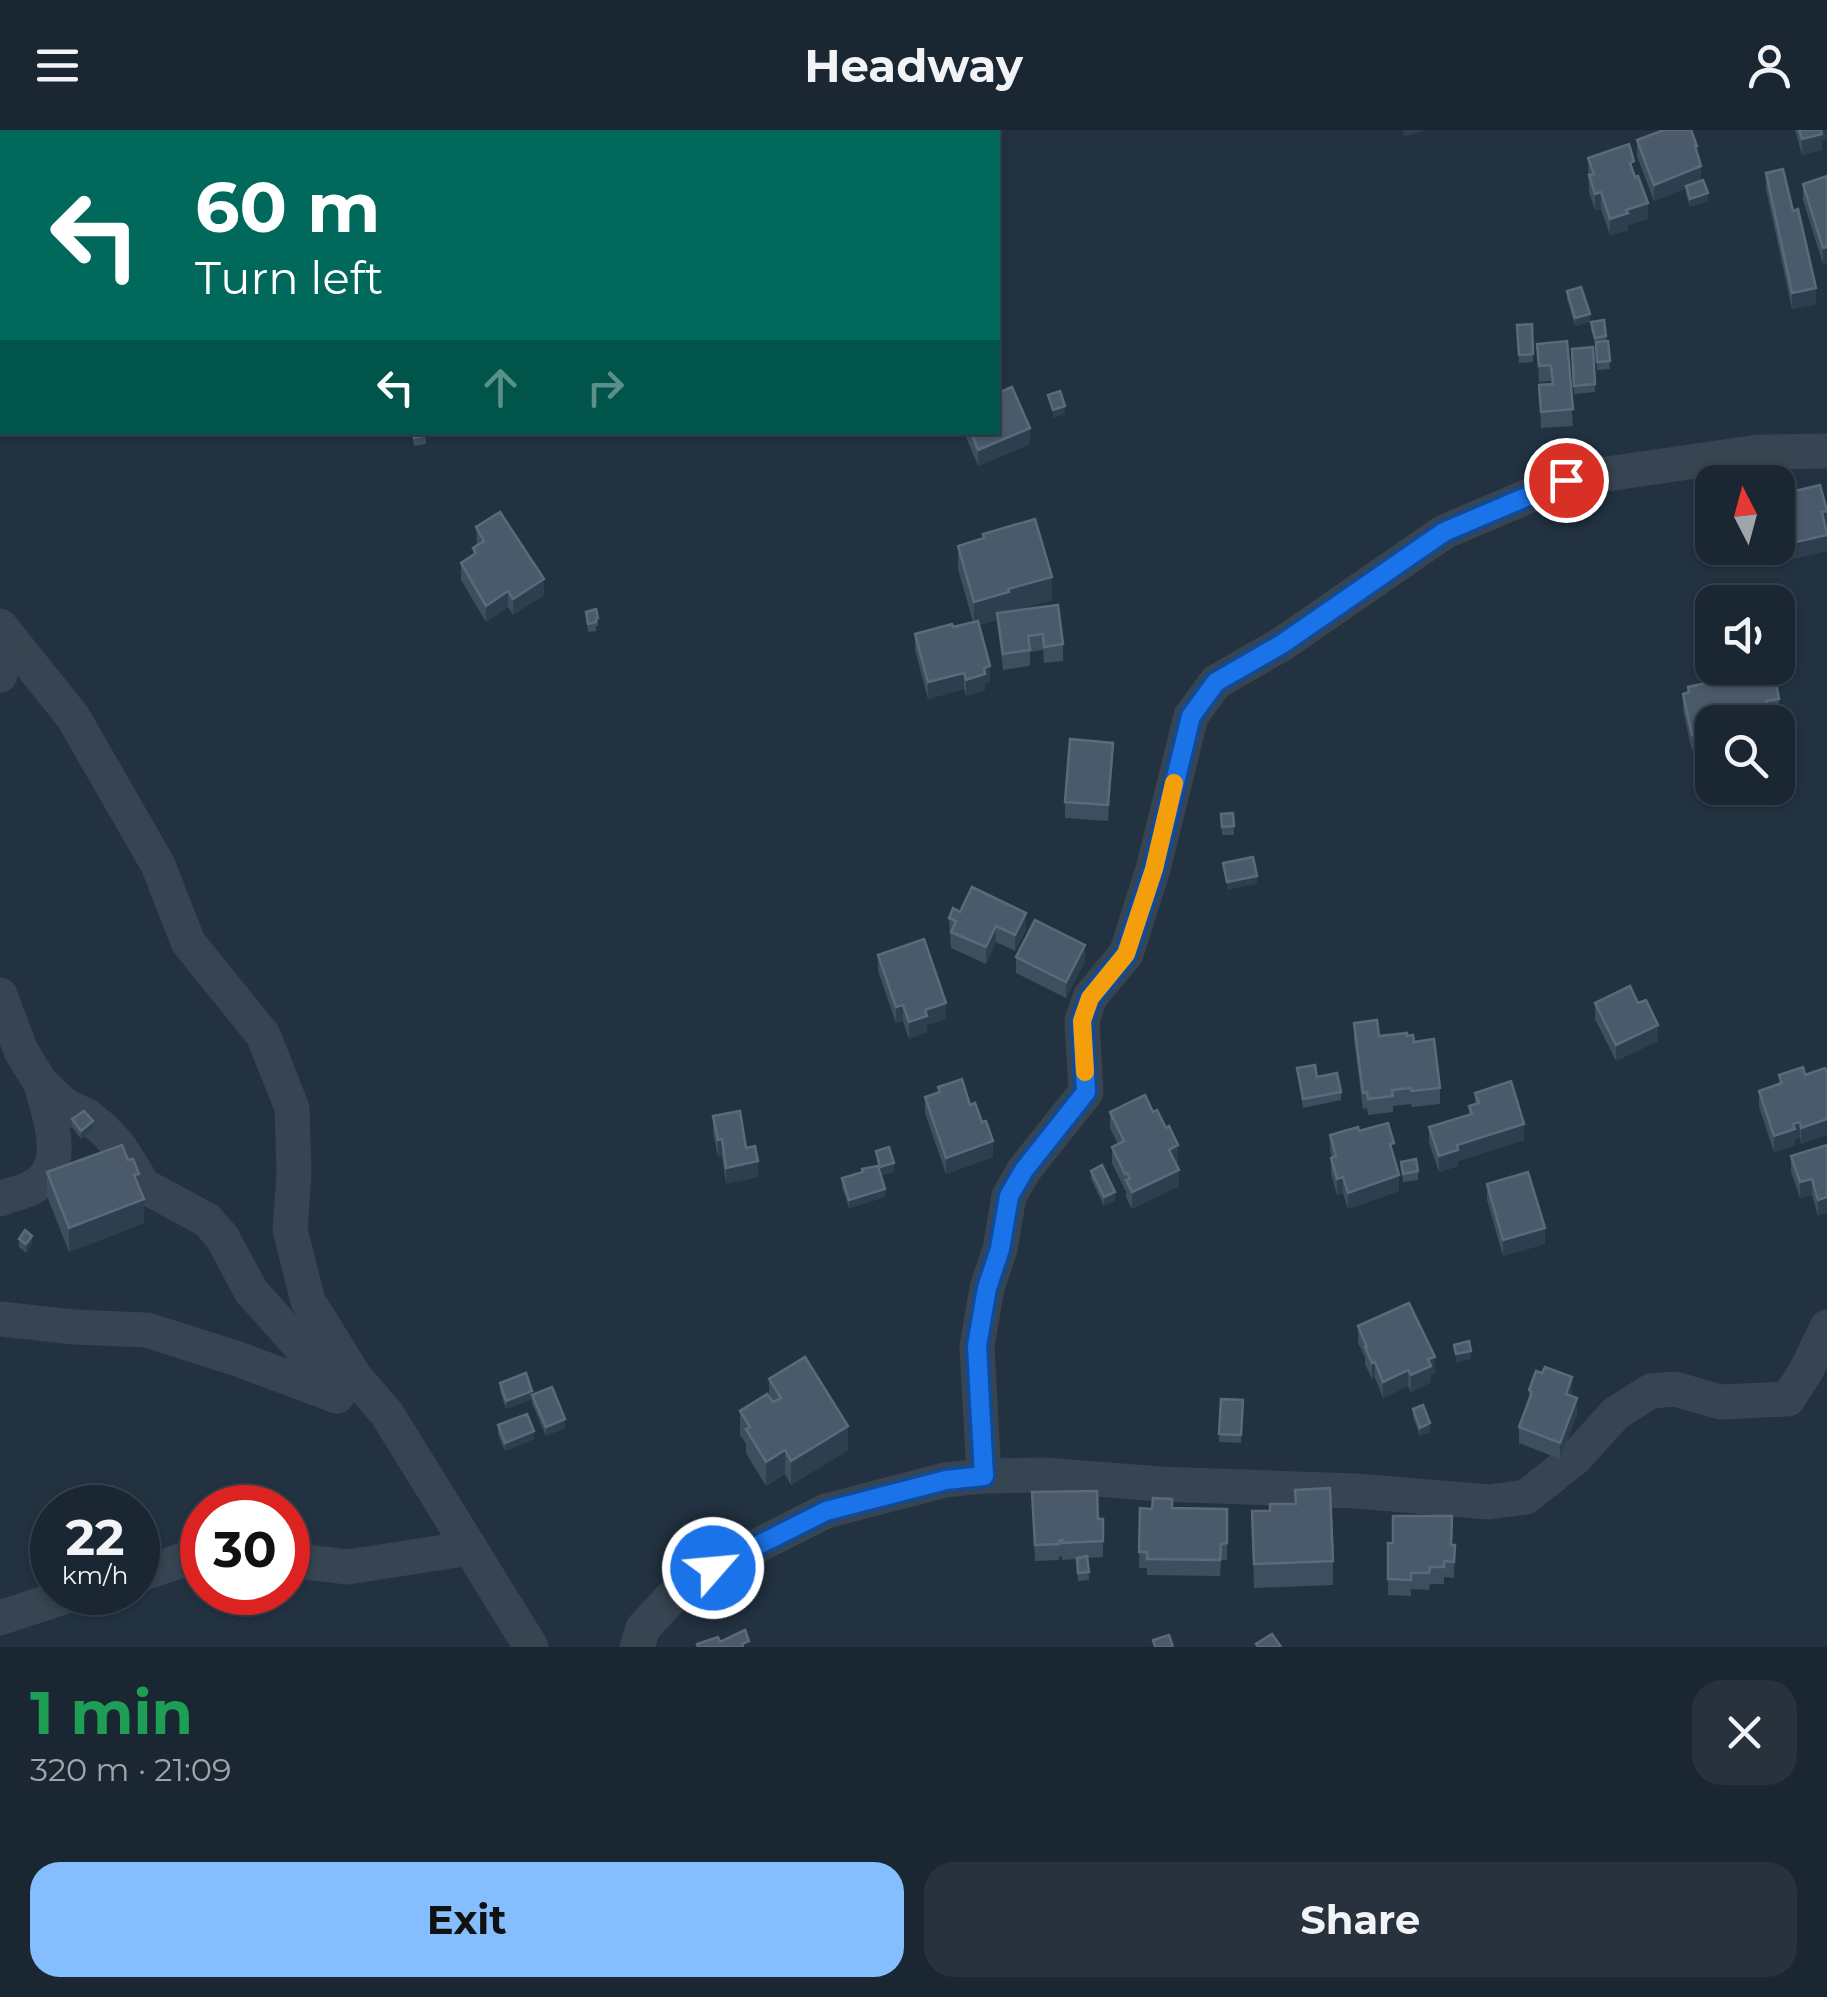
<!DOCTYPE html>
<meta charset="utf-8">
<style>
:root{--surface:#1a2631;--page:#27323d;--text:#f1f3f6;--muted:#9fa5ab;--line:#38434d;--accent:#84beff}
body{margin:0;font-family:Montserrat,sans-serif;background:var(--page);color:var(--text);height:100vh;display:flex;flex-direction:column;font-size:38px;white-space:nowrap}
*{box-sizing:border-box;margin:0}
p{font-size:32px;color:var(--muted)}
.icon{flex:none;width:55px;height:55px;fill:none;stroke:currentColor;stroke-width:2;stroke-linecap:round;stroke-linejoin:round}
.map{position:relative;height:1517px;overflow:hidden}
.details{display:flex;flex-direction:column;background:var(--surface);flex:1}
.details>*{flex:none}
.hud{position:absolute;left:0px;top:0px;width:1000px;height:305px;box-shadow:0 2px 8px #0004,0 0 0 2px var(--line);background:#00695c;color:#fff;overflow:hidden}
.needle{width:65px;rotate:354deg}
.controls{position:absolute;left:1695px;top:335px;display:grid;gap:20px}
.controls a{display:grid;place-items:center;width:100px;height:100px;border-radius:20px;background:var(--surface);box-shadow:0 2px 8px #0004,0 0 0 2px var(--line);font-size:50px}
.speed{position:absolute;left:30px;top:1355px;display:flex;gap:20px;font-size:50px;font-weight:700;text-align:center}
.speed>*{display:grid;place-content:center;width:130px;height:130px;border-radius:50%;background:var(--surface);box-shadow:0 2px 8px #0004,0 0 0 2px var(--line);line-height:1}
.speed small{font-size:25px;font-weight:400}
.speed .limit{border:15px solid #d22;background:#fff;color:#111}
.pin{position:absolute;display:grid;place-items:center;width:85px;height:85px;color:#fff;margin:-42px;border:5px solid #fff;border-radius:50%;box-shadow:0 2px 10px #0007}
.me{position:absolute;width:110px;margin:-55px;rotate:63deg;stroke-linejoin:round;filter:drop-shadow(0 0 8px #0008)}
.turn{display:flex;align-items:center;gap:35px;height:210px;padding:0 30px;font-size:45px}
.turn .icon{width:130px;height:130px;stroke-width:2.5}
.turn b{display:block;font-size:70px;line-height:85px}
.lanes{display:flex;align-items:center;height:95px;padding:0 30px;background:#0003;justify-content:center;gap:50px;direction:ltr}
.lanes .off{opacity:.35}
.round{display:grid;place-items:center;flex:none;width:105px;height:105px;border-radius:30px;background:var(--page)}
.overview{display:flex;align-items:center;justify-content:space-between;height:170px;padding:0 30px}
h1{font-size:60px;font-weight:700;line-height:75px;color:#1e9e55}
.primary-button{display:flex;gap:20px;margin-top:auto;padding:20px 30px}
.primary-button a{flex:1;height:115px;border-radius:30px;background:var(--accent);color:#111;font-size:40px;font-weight:700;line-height:115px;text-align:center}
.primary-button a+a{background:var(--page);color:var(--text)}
header{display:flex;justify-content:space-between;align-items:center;height:130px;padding:0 30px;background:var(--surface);font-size:45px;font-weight:700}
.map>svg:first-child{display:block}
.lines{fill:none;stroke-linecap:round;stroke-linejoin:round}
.path{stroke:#3e5a5a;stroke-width:6;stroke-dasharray:8 8;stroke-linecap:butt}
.minor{stroke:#374451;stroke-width:35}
.wall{fill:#3d4e5f}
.shaded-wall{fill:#2d3e4e}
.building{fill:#4a5a6b;stroke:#5a6a7a;stroke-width:2.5}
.route-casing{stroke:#114b97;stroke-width:25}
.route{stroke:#1a73e8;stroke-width:18}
.slow{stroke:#f59e0b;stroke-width:18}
</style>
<header><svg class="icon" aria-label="menu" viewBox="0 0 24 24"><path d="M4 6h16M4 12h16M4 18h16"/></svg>Headway<svg class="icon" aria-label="person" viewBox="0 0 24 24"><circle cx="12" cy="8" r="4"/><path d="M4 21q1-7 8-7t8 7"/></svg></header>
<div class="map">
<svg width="1827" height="1517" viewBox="0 0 1827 1517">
<rect width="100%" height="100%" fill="#223241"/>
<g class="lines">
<path class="path" d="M181,0V2"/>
<g class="minor">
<path d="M317,2L323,0"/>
<path d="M0,97H2"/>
<path d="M0,496L73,587L158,735L188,812L263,905L292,978L294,1044L290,1100L308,1171L355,1247L387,1284L531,1517"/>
<path d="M0,545L6,503"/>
<path d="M0,865L21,921L40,952L64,975L87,986L102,998L119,1016L144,1056L207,1090L222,1107L251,1161L300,1216L337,1266"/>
<path d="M0,1069C10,1064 22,1063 31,1058C71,1038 49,986 41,954"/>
<path d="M0,1189L74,1197L147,1200L238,1229L337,1266"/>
<path d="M984,1346L977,1216L987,1158L1000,1119L1009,1066L1024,1040L1086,962L1082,891L1090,867L1126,824L1153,739L1191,586L1216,552L1282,514L1444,402L1566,350L1758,322L1827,321"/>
<path d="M288,1430L348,1437L470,1418"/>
<path d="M138,1445L192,1427L202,1426"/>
<path d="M0,1488L79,1462"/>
<path d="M637,1517L643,1498L687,1451L826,1381L945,1350L984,1346L1045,1345L1160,1354L1356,1361L1489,1372L1526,1367L1575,1328L1616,1283L1651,1261L1675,1259L1720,1272L1788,1269L1806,1241L1827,1197"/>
</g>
</g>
<g class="wall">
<path d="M1795,0H1827V9L1822,10V20L1802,25Z"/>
<path d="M1637,10L1697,24L1701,50L1708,71L1690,77L1686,64V58L1654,71L1637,26Z"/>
<path d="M1588,28L1634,45L1648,89L1628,95V100L1610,105L1601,79L1595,80L1589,62Z"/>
<path d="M1766,43L1793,81L1816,174L1792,179L1766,59Z"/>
<path d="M1827,46V133L1823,134L1803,70V54Z"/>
<path d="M1567,161L1590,192L1575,196L1567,169Z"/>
<path d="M1591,192L1606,206L1610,239L1597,240L1596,216L1591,200Z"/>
<path d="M1532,194L1533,232L1519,233L1517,195Z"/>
<path d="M1567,211L1573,296L1541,298L1539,255L1552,254L1551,251L1539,252L1537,214Z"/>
<path d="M1593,217L1595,262L1574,264L1572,219Z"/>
<path d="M412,302H425L426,314L414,316Z"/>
<path d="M964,302H998L1030,314L978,336Z"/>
<path d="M1778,365L1827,398H1826L1827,421L1770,434L1766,418H1778Z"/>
<path d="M476,397L544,465L513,485L508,477L486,492L461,450V433L473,425V418L477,415Z"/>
<path d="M983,404L1052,470L1017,480L1063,514V531L1044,533L1043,520L1030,522V536L1003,540L997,490L979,495L990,552L985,554V560L966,566L964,559L928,569L915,520V504L973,492L958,439V416L983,409Z"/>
<path d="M1712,481V538H1730L1706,542L1696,500V484Z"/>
<path d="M586,482L598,488V496H596V501L588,502Z"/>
<path d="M1761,550L1779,569V585L1712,592V624L1699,627L1698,620L1692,621L1683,580V564L1688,563V557Z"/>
<path d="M1113,629L1108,691L1065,688V672Z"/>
<path d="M1233,683L1234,705H1222L1221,684Z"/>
<path d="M960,782L1026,799L1015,821L996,812L986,834L951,818L949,788Z"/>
<path d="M878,825L946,889L927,895V902L909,909L903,891L896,893L878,841Z"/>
<path d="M1016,827L1085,831L1066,868L1016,843Z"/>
<path d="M1595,873H1638L1658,911L1616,931L1595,889Z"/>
<path d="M1354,893L1379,906H1407L1414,912L1440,958V974L1412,977L1411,974L1393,976V982L1368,985L1367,978L1363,979L1354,910Z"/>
<path d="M1297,938L1317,947L1341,962V970L1303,978Z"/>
<path d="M1827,943V1005L1801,1014L1800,1008L1795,1010V1015L1774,1022L1759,977V961L1779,954V945Z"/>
<path d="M938,957L970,975L993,1027L946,1044L925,983V967L938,962Z"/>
<path d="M1475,963L1524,1010L1458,1031V1036L1439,1042L1429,1013V997L1469,985V976L1475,974Z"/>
<path d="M1110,982H1153L1166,998L1178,1032L1175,1033L1179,1056L1132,1079L1126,1067V1060H1125L1112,1033V1017L1118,1014L1110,998Z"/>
<path d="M713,986L746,1018L758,1047L726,1054L722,1026L718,1027L713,1002Z"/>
<path d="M72,989L93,1000L81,1009L72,997Z"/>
<path d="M1359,1001L1394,1029L1399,1061L1348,1079L1343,1063L1337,1065L1331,1044V1028H1332L1330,1021V1005Z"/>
<path d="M1827,1015L1818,1086L1812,1065L1800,1068L1791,1042V1026Z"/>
<path d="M876,1021L894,1042L881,1045L885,1067L849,1078L842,1057V1048L878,1036Z"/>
<path d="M1401,1032L1418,1041V1050L1403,1052Z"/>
<path d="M1091,1041L1115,1071L1104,1076L1091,1049Z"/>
<path d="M47,1042L139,1056L144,1093L69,1122L47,1066Z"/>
<path d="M1487,1054L1545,1114L1503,1126L1487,1070Z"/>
<path d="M19,1109L32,1114L26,1123L19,1117Z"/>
<path d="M1358,1196L1435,1243L1431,1244V1252L1411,1262L1408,1256L1383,1268L1375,1248L1372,1249L1365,1234V1227L1358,1213Z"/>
<path d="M769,1249L848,1320L791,1355L785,1344L766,1356L746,1323V1314L740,1305V1281L769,1267Z"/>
<path d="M500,1253L532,1265L565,1298L546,1306L532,1273V1269L506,1279L500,1261Z"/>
<path d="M1529,1260L1572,1263L1571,1266L1577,1284L1560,1329L1519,1313V1297L1529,1271Z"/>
<path d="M1221,1269L1243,1270L1241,1313L1219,1312Z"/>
<path d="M1413,1279L1430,1302L1420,1306L1413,1287Z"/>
<path d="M498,1295L534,1309L505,1321L498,1304Z"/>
<path d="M1032,1362L1098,1389H1103V1427L1088,1428L1089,1450L1078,1451L1077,1429L1062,1430V1426L1059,1427V1430L1035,1431Z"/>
<path d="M1295,1374L1333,1431V1455L1254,1458L1252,1381H1270Z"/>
<path d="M1140,1378L1227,1379V1430H1221L1220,1446L1147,1445V1438H1139Z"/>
<path d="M1388,1413L1455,1415L1454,1448L1444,1447V1454H1430L1429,1460L1411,1459V1466L1388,1465Z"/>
</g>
<g class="shaded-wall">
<path d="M1403,0H1422V2L1403,7Z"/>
<path d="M1820,0H1827V9L1822,10V20L1802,25V9Z"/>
<path d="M1701,36V52L1654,71V55Z"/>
<path d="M1601,62V79L1595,80V64Z"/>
<path d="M1708,63V71L1690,77V69Z"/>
<path d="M1648,73V89L1628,95V100L1610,105V89L1626,80Z"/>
<path d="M1827,117V133L1823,134V118Z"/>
<path d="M1816,158V174L1792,179V163Z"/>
<path d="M1590,184V192L1575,196V188Z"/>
<path d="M1065,276V284L1053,288V280Z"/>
<path d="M1030,298V314L978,336V320Z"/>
<path d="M1827,381V398L1822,399V382Z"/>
<path d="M1827,405V421L1770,434V418Z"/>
<path d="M1052,447V470L1009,482L997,483V490L974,496V472L1008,459Z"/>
<path d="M544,449V465L513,485V469Z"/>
<path d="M508,461V477L486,492V476Z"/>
<path d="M990,536V552L985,554V560L966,566V550L984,538Z"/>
<path d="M964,543V559L928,569V552Z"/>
<path d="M1712,608V624L1699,627V611Z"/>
<path d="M1113,613V629L1108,691V675Z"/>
<path d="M1257,746V754L1227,760V752Z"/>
<path d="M1026,783V799L1015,821V805Z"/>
<path d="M996,796V812L986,834V817Z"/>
<path d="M1085,815V831L1066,868V852Z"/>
<path d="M946,873V889L927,895V902L909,909V892L925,880Z"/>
<path d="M903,875V891L896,893V877Z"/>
<path d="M1658,895V911L1616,931V915Z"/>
<path d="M1827,989V1005L1801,1014V998Z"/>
<path d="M93,991V1000L81,1009V1001Z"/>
<path d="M1800,992V1008L1795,1010V1015L1774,1022V1006Z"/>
<path d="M1524,994V1010L1458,1031V1036L1439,1042V1026L1457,1015Z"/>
<path d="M722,1009V1026L718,1027V1010Z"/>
<path d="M993,1011V1027L946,1044V1028Z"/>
<path d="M1178,1015V1032L1169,1036V1020Z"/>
<path d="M758,1031V1047L726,1054V1038Z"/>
<path d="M894,1033V1042L880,1045V1037Z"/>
<path d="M1179,1040V1056L1132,1079V1062Z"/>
<path d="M1399,1045V1061L1348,1079V1063Z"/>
<path d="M1343,1047V1063L1337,1065V1049Z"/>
<path d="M1812,1049V1065L1800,1068V1052Z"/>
<path d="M885,1059V1067L849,1078V1070Z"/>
<path d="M1115,1062V1071L1104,1076V1067Z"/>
<path d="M1827,1067V1083L1818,1086V1070Z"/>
<path d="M144,1069V1093L69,1122V1098Z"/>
<path d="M1545,1098V1114L1503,1126V1110Z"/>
<path d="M32,1106V1114L26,1123V1114Z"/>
<path d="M1471,1221V1229L1456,1233V1224Z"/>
<path d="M1435,1227V1243L1431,1244V1252L1411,1262V1245L1428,1229Z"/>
<path d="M1375,1232V1248L1372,1249V1233Z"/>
<path d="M1408,1240V1256L1383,1268V1252Z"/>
<path d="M1572,1247V1263L1566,1280V1264Z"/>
<path d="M532,1261V1269L506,1279V1271Z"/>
<path d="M1577,1268V1284L1560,1329V1313Z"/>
<path d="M565,1289V1298L546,1306V1297Z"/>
<path d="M1430,1293V1302L1420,1306V1298Z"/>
<path d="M848,1296V1320L791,1355V1331Z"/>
<path d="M534,1301V1309L505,1321V1313Z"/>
<path d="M785,1320V1344L766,1356V1332Z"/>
</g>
<g class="building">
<path d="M298,0H313L315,2H294Z"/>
<path d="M1664,0H1691L1697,16H1695L1701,36L1654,55L1637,10Z"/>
<path d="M1799,0H1821L1822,4L1802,9Z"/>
<path d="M1629,14L1634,31L1630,33L1635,47L1638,46L1648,73L1626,80L1628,83L1610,89L1601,62L1595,64L1589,45L1594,44L1588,28Z"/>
<path d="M1783,39L1793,81L1798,79L1816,158L1792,163L1766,43Z"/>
<path d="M1827,46V117L1823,118L1803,54Z"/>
<path d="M1703,50L1708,63L1690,69L1686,56Z"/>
<path d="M1581,157L1590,184L1575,188L1567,161Z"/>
<path d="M1604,190L1606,206L1595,208L1591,192Z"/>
<path d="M1532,194L1533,224L1519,225L1517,195Z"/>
<path d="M1567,211L1573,279L1541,282L1539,255L1553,254L1551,235L1539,236L1537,214Z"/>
<path d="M1608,211L1610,231L1597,232L1596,212Z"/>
<path d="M1593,217L1595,254L1574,256L1572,219Z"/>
<path d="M1012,257L1030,298L978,320L971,302H998V263Z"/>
<path d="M1060,261L1065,276L1053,280L1048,265Z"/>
<path d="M413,302H425L426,305L414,308Z"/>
<path d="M1820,355L1827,381L1822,382L1827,405L1778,416V365Z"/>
<path d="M500,382L544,449L513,469L508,461L486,476L461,433L476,423L473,418L484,411L476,397Z"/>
<path d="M1035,389L1052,447L1008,459L1009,462L974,472L958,416L984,408L983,404Z"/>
<path d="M1058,475L1063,514L1044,517L1043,504L1028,506L1030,520L1003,524L997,483Z"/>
<path d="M596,479L598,488H596V492L588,494L586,482Z"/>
<path d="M1712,481V524L1706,526L1696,484Z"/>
<path d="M978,491L990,536L984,538L985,544L966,550L964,543L928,552L915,504L952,494L953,497Z"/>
<path d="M1760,541L1761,550L1775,547L1779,569L1766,571L1771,592H1712V608L1699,611L1698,604L1692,605L1683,564L1689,562L1688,557Z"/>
<path d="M1070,609L1113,613L1108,675L1065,672Z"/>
<path d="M1233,683L1234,696L1222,697L1221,684Z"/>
<path d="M1253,727L1257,746L1227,752L1223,733Z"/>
<path d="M972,757L1026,783L1015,805L996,796L986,817L951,802L956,791L949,788L953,778L960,782Z"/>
<path d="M1035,790L1085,815L1066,852L1016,827Z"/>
<path d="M924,809L946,873L925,880L927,886L909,892L903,875L896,877L878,825Z"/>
<path d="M1630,856L1638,873L1646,870L1658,895L1616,915L1595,873Z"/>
<path d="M1377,890L1379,906L1407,903V906L1413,905L1414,912L1434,909L1440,958L1412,961L1411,958L1392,960L1393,966L1368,969L1367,962L1363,963L1354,893Z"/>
<path d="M1315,935L1317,947L1337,943L1341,962L1303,969L1297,938Z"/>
<path d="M1803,937L1805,945L1825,938L1827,943V989L1801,998L1800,992L1793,994L1795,999L1774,1006L1759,961L1782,953L1779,945Z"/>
<path d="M962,949L970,975L975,973L982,992L986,991L993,1011L946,1028L925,967L940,962L938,957Z"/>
<path d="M1511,951L1524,994L1457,1015L1458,1020L1439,1026L1429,997L1472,984L1469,976L1479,973L1475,963Z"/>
<path d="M1145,965L1153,982L1157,980L1166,998L1169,996L1178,1015L1169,1020L1179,1040L1132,1062L1126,1050L1130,1049L1127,1043L1125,1044L1112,1017L1124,1011L1110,982Z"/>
<path d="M84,981L93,991L81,1001L72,989Z"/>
<path d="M740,981L746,1018L755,1016L758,1031L726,1038L722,1009L718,1010L713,986Z"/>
<path d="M1388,993L1394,1013L1390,1014L1399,1045L1348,1063L1343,1047L1337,1049L1331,1028L1336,1026L1330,1005L1358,997L1359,1001Z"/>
<path d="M122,1015L128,1030L133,1029L139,1044L134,1045L144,1069L69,1098L47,1042Z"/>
<path d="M1827,1015V1067L1818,1070L1812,1049L1800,1052L1791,1026Z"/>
<path d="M889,1017L894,1033L880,1037L876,1021Z"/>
<path d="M1416,1029L1418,1041L1403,1044L1401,1032Z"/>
<path d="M1102,1035L1115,1062L1104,1067L1091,1041Z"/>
<path d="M878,1036L885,1059L849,1070L842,1048L863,1042L862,1039Z"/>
<path d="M1528,1042L1545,1098L1503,1110L1487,1054Z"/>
<path d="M25,1100L32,1106L26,1114L19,1109Z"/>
<path d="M1409,1173L1435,1227L1428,1229L1431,1236L1411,1245L1408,1240L1383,1252L1375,1232L1372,1233L1365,1217H1367L1358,1196Z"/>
<path d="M1469,1211L1471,1221L1456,1224L1454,1215Z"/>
<path d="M805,1227L848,1296L791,1331L785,1320L766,1332L746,1299L750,1297L740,1281L767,1264L773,1272L781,1268L769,1249Z"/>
<path d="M1545,1237L1572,1247L1566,1264L1577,1268L1560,1313L1519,1297L1532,1262L1529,1260L1536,1241L1542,1243Z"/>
<path d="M526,1243L532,1261L506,1271L500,1253Z"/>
<path d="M552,1257L565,1289L546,1297L532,1265Z"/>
<path d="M1221,1269L1243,1270L1241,1305L1219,1304Z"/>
<path d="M1423,1275L1430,1293L1420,1298L1413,1279Z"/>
<path d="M527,1284L534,1301L505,1313L498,1295Z"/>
<path d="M1330,1358L1333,1431L1254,1434L1252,1381H1270V1374H1296L1295,1360Z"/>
<path d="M1097,1361L1098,1389H1103V1411L1062,1413V1410L1059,1411V1414L1035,1415L1032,1362Z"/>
<path d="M1153,1368L1172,1369V1378L1227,1379V1413L1221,1414L1220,1430L1147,1429V1422H1139L1140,1378L1152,1379Z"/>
<path d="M1393,1386H1452L1451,1415H1455L1454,1432L1444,1431V1437H1430L1429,1443H1411V1450L1388,1449V1413H1393Z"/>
<path d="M1087,1426L1089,1442L1078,1443L1077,1428Z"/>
<path d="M745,1500L749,1511L742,1514L743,1517H698L697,1514L718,1507L720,1512Z"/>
<path d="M1272,1504L1281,1517H1258L1256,1514Z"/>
<path d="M1169,1505L1173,1517H1155L1153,1510Z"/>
</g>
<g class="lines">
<g class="route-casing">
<path id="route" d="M713,1438L826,1381L946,1350L984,1346L977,1216L987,1158L1000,1119L1009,1066L1024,1040L1086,962L1082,891L1090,868L1126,824L1154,739L1191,586L1216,552L1282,514L1444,402L1566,350"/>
</g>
<use href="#route" class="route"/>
<path class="slow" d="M1085,942L1082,891L1090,868L1126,824L1154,739L1174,653"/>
</g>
</svg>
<div class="controls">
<a><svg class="needle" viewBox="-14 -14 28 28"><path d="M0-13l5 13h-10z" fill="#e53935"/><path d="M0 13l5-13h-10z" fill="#9fa5ab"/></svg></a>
<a><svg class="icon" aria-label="sound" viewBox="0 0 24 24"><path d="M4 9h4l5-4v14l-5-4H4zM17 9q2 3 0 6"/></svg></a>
<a><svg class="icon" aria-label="search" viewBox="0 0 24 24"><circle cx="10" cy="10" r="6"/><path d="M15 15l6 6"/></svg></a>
</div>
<div class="speed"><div>22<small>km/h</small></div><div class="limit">30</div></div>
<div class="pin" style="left:1566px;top:350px;background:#d93025"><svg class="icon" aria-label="arrive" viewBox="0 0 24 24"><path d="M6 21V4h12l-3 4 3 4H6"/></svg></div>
<svg class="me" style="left:713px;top:1438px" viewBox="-20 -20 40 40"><circle r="17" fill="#1a73e8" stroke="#fff" stroke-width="3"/><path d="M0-11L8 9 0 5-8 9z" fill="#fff"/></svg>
<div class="hud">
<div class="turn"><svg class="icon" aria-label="left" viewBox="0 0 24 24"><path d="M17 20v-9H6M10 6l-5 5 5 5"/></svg><div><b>60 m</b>Turn left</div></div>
<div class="lanes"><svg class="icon" aria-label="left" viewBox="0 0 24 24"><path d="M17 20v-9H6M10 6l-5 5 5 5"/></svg><svg class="icon off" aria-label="ahead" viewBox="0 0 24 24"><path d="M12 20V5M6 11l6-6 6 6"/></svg><svg class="icon off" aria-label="right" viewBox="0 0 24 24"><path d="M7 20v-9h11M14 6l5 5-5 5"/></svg></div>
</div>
</div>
<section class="details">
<div class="overview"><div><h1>1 min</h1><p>320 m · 21:09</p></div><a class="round"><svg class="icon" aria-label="close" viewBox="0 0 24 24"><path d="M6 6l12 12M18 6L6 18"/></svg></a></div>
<div class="primary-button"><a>Exit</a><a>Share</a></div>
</section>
